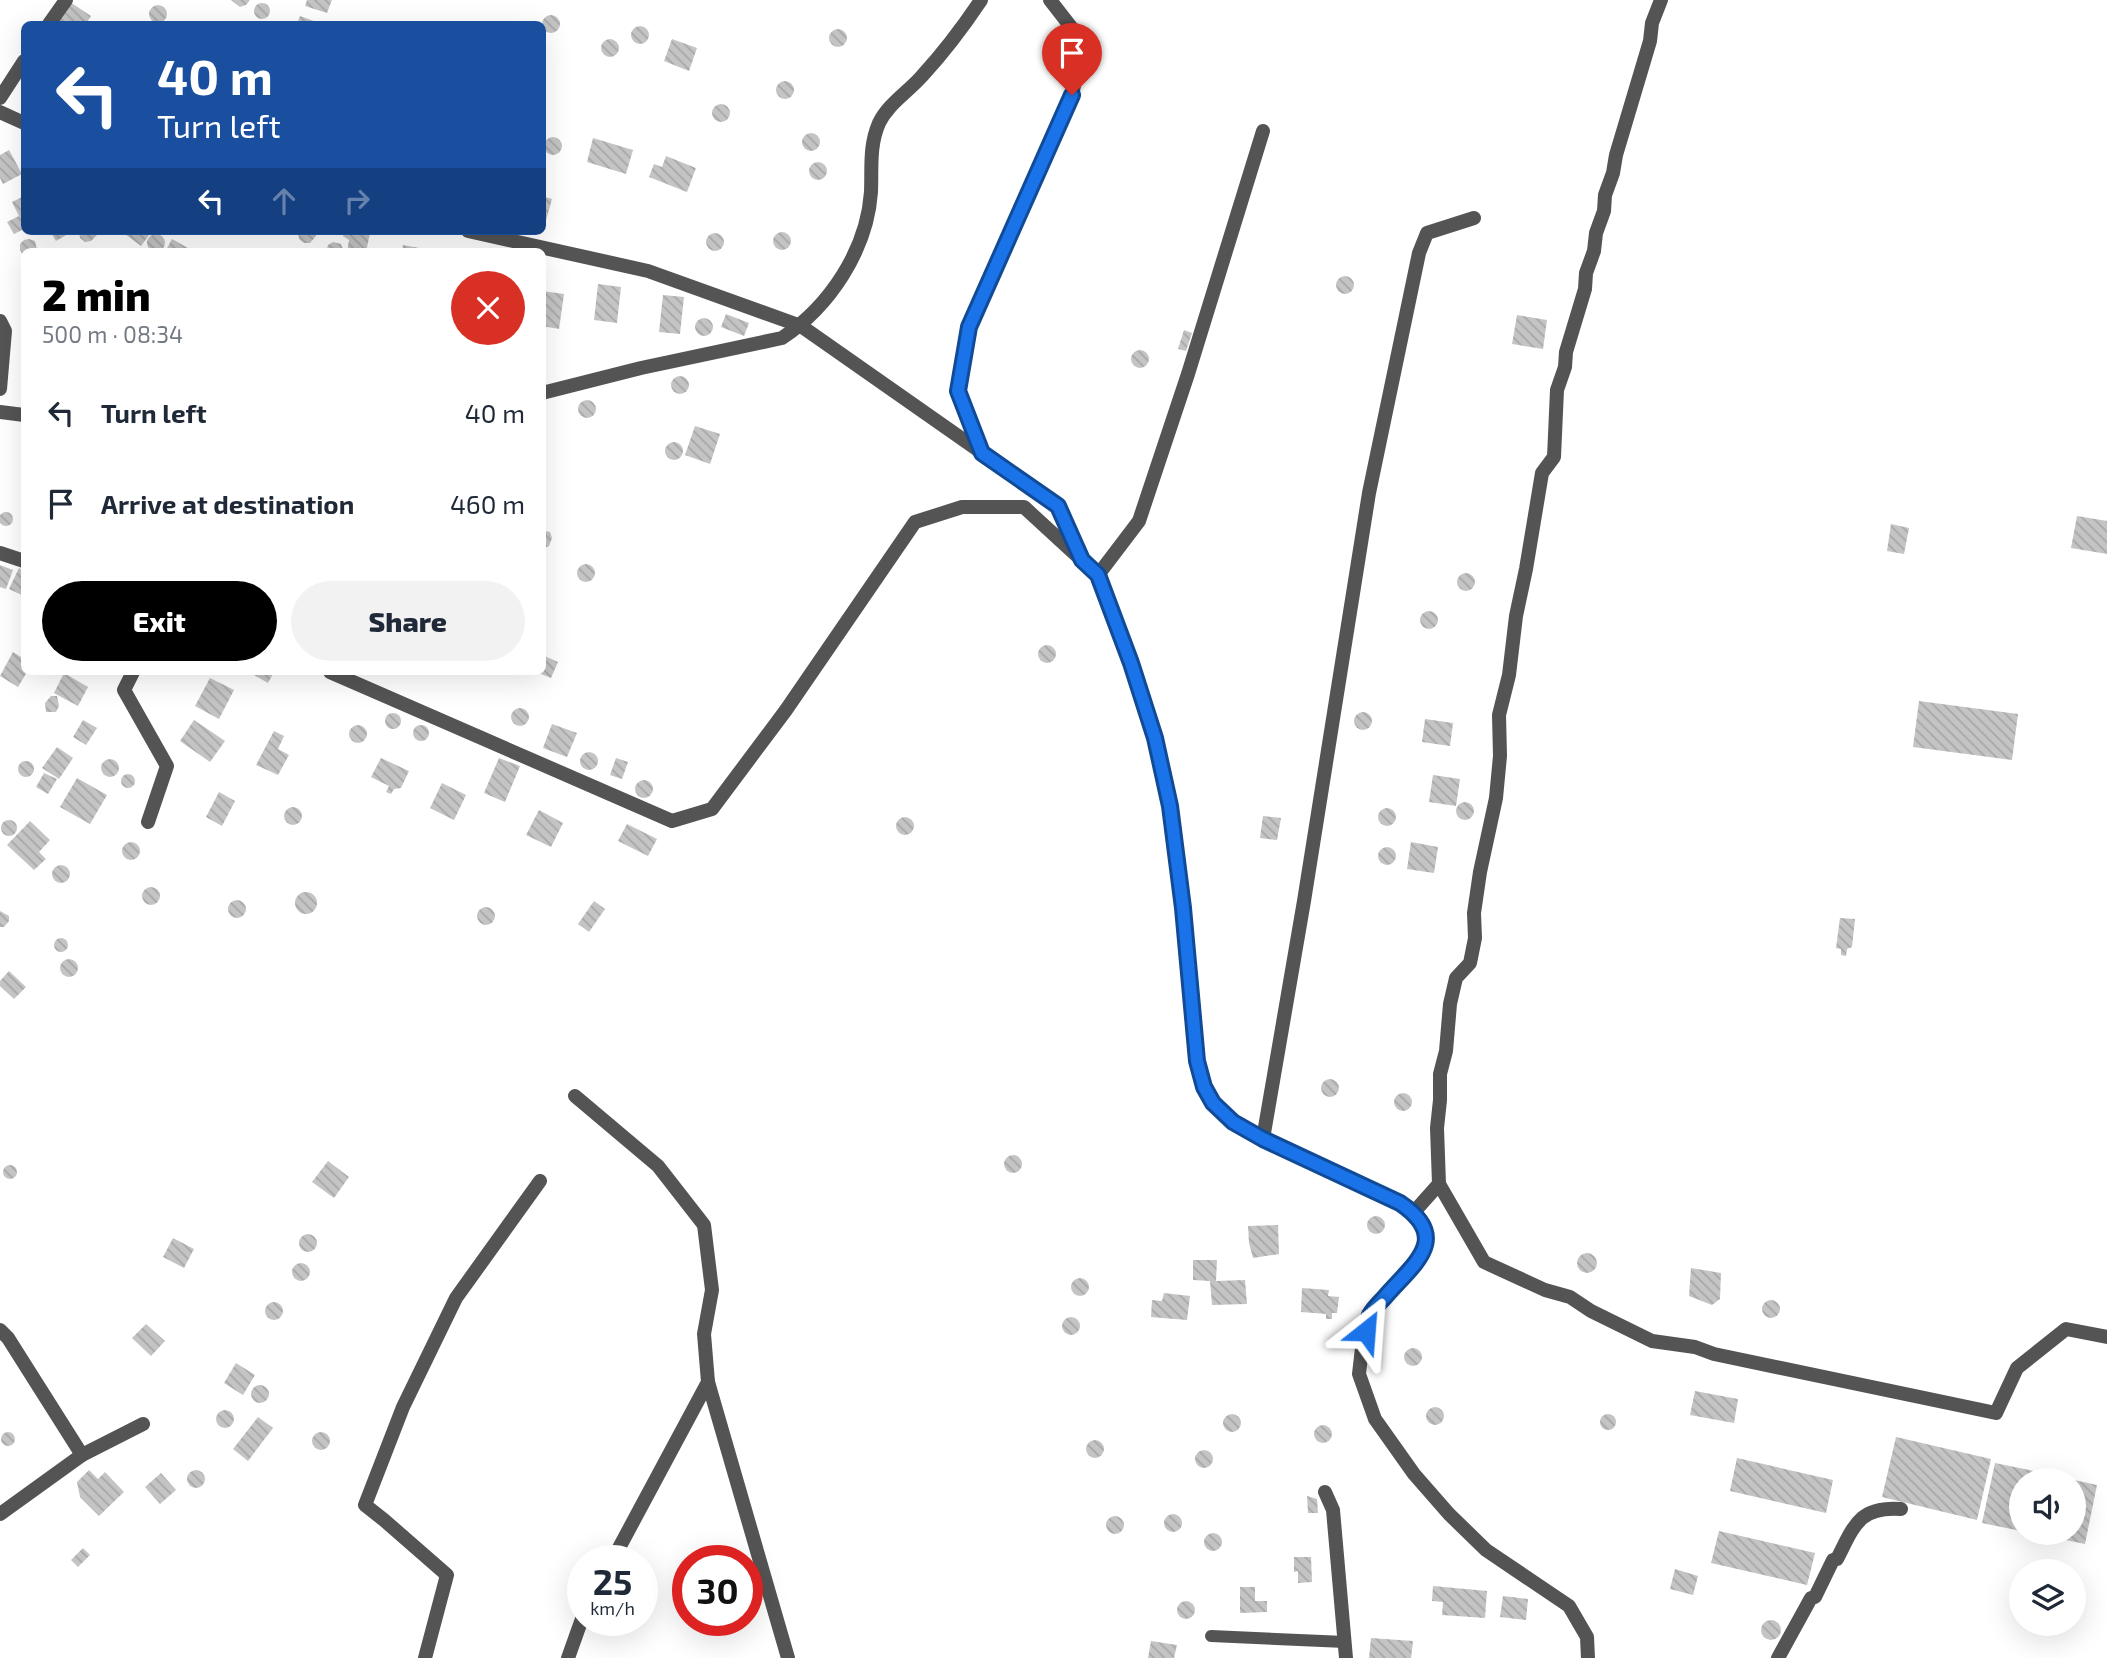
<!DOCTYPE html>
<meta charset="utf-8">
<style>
:root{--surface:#fff;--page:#f2f2f3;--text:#1f2937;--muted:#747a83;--accent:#000}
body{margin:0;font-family:"Exo 2",sans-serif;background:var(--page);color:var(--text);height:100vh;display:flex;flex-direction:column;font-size:26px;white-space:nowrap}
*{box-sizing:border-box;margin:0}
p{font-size:23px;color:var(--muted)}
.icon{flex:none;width:38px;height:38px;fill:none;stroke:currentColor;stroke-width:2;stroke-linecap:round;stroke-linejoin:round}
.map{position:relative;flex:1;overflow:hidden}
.panel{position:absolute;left:21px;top:248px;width:525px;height:427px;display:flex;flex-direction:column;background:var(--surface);border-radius:10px;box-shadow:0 7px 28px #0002}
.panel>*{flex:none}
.top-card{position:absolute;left:21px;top:21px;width:525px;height:214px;border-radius:10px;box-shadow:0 7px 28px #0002;background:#1a4fa0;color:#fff;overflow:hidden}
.controls{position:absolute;left:2009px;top:1468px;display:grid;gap:14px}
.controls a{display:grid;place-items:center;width:77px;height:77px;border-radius:50%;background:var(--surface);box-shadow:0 7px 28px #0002;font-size:35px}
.speed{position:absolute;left:567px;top:1545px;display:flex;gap:14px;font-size:35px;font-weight:700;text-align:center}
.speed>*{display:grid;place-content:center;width:91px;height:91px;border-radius:50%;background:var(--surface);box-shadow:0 7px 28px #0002;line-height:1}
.speed small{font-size:18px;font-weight:400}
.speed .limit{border:10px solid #d22;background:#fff;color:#111}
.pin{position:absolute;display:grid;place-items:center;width:60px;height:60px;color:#fff;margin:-72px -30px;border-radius:50% 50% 50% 0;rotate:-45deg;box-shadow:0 0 7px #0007}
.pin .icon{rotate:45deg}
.me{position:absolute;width:77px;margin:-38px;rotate:28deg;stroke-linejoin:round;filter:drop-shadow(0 0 5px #0008)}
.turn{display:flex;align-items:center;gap:24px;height:147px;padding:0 21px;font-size:32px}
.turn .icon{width:91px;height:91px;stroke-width:2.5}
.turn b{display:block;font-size:49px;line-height:60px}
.lanes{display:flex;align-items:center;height:66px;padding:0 21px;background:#0003;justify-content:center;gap:35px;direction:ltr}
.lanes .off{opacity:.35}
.round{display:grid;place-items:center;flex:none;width:74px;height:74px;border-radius:37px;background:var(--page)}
.head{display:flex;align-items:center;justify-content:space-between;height:119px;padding:0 21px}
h1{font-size:42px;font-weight:800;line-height:52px;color:var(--accent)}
.primary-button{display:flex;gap:14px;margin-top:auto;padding:14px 21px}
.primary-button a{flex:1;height:80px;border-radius:42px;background:var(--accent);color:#fff;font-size:28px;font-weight:800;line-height:80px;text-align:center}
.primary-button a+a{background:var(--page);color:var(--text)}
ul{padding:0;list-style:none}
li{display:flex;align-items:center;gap:21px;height:91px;padding:0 21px}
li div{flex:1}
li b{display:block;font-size:26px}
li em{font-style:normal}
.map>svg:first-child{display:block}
.building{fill:url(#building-back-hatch)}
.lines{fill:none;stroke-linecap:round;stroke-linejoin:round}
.service{stroke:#545454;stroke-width:12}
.minor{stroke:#545454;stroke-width:14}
.route-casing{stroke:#114b97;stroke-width:18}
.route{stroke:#1a73e8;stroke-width:12}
</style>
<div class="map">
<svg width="2107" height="1658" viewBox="0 0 2107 1658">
<defs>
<pattern id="building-back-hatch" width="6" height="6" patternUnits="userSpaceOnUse" patternTransform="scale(1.75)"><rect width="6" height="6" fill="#c4c4c4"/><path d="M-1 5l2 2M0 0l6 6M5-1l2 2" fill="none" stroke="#a7a7a7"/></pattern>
</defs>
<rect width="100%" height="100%" fill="#fff"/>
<g class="building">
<path d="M231,0H250L246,5L240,7Z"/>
<path d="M307,0H332L327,13L305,6Z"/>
<path d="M70,2L91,16L86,24H56Z"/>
<circle cx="262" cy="11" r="8"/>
<circle cx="158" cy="14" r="9"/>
<circle cx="551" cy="24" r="9"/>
<path d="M300,16L322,24H297Z"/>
<circle cx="640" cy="35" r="9"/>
<circle cx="838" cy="38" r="9"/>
<circle cx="610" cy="48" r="9"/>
<path d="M672,39L697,48L689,71L664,61Z"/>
<circle cx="785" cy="90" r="9"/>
<circle cx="721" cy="113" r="9"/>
<circle cx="811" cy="142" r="9"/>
<circle cx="553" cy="146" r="9"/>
<path d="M593,138L633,150L626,174L587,162Z"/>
<path d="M9,150L22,174L3,184L0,178V155Z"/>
<path d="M666,156L696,168L687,192L649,177L654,164L662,167Z"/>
<circle cx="818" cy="171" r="9"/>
<path d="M24,196V229L14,234L7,222L19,216L12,202Z"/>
<path d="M542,196L552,199L543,231H542Z"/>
<path d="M50,231H73L56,241Z"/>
<path d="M79,231H97V235L91,241L85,242L80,238Z"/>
<path d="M121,231H152L141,246Z"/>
<path d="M298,231H316V236L310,243H304L299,239Z"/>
<path d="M344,231L370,233L366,252H347L349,240L343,236Z"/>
<circle cx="782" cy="241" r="9"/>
<circle cx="715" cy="242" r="9"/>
<circle cx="156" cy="243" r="9"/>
<path d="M29,239L35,241L37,250V252H24V257L20,250V244L24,240Z"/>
<path d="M172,239L195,252H165Z"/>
<path d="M333,242L341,244L344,252H326L328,245Z"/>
<path d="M403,245L435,251V252H402Z"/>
<circle cx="1345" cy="285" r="9"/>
<path d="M598,284L621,287L617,323L594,320Z"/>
<path d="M542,291L564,294L559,329L542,326Z"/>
<path d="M663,295L684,297L680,334L659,332Z"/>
<path d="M726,314L749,323L744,336L721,327Z"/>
<path d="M1517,315L1547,320L1543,349L1512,344Z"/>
<circle cx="704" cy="327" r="9"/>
<path d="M1184,330L1192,333L1186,351L1178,349Z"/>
<circle cx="1140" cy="359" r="9"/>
<circle cx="680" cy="385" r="9"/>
<circle cx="587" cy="409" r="9"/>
<path d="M695,426L720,434L710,464L685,455Z"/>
<circle cx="674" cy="451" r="9"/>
<circle cx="6" cy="519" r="7"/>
<path d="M2077,516L2107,521V554L2071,548Z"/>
<path d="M1891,524L1909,528L1904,554L1887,551Z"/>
<path d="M542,530L550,532L552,538L549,546L542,549Z"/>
<circle cx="586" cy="573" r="9"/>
<path d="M0,565L13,570L6,589L0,587Z"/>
<path d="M19,568L24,571V596L9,589Z"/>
<circle cx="1466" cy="582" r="9"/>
<circle cx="1429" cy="620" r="9"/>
<circle cx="1047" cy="654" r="9"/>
<path d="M13,652L24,659V672H27L18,687L0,676Z"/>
<path d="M542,655L558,662L551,678L536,672H542Z"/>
<path d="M249,672H274L268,683Z"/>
<path d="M64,673L88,687L78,706L54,693Z"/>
<path d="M210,678L234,690L219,719L195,706Z"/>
<path d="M51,696H57L59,706L56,712H46L45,703Z"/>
<path d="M1919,701L2018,714L2012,760L1913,747Z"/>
<circle cx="520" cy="717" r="9"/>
<circle cx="1363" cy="721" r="9"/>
<circle cx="393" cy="721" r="8"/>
<path d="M1425,719L1453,723L1450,746L1422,742Z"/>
<path d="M83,720L97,728L86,745L73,737Z"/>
<path d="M194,720L225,741L210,762L180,741Z"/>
<path d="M552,724L577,733L567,757L543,748Z"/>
<circle cx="421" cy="733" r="8"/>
<circle cx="358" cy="734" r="9"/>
<path d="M274,731L284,736L278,749L289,755L278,775L256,765Z"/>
<path d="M57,747L73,758L59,779L42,768Z"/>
<circle cx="589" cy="761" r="9"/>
<path d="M381,758L409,771L401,788L394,789L391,794L386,792L389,786L371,777Z"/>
<path d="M499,758L520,766L505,802L484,793Z"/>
<path d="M616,758L628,762L622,779L610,775Z"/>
<circle cx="110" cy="768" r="9"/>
<circle cx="26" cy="769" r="8"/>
<path d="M44,773L57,779L48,794L36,787Z"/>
<circle cx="128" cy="781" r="7"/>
<path d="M1433,775L1460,779L1456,806L1429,802Z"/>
<path d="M77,778L107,795L90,824L60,807Z"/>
<circle cx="644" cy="789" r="9"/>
<path d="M442,783L466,795L454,820L430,808Z"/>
<path d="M219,792L235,801L222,826L206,817Z"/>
<circle cx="1465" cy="811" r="9"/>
<circle cx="293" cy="816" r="9"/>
<circle cx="1387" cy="817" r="9"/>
<path d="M539,810L563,823L551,847L526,835Z"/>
<path d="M1263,816L1281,818L1277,840L1260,838Z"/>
<circle cx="905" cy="826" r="9"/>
<circle cx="9" cy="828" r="8"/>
<path d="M30,821L50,840L39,852L46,859L34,870L7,845Z"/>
<path d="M627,824L657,839L648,856L618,841Z"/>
<path d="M1411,842L1438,847L1434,873L1407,869Z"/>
<circle cx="131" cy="851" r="9"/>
<circle cx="1387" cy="856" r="9"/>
<circle cx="61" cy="874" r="9"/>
<circle cx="151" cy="896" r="9"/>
<circle cx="306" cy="903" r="11"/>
<circle cx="237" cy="909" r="9"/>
<path d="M594,901L605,909L589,932L578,924Z"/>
<circle cx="486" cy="916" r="9"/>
<path d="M0,911L9,916V921L4,927H0Z"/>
<path d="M1840,918L1855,919L1852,947L1847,949L1846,956L1841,955V949L1836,948Z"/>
<circle cx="61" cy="945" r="7"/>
<circle cx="69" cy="968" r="9"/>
<path d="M9,971L26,987L14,999L0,986V981Z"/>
<circle cx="1330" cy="1088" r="9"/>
<circle cx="1403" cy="1102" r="9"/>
<circle cx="1013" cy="1164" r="9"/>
<path d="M328,1161L349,1177L334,1198L312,1182Z"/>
<circle cx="10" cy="1172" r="7"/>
<circle cx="1376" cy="1225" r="9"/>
<path d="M1278,1225L1279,1254L1253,1258L1249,1243L1248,1226Z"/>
<circle cx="308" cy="1243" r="9"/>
<path d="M173,1238L194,1249L184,1268L163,1257Z"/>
<circle cx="1587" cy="1263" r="10"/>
<path d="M1193,1260H1217L1216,1281L1245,1280L1247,1304L1212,1305L1210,1281L1193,1280Z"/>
<circle cx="301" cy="1272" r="9"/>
<path d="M1691,1268L1721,1273L1720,1299L1712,1305L1689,1296Z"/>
<circle cx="1080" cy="1287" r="9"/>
<path d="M1302,1288L1329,1290L1328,1296L1339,1297L1337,1313H1332V1319H1326V1314L1301,1312Z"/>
<path d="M1164,1293L1190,1296L1187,1320L1151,1317L1152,1300L1162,1301Z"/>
<circle cx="1771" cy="1309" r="9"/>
<circle cx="274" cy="1311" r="9"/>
<circle cx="1071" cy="1326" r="9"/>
<path d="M146,1324L165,1341L151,1356L132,1338Z"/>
<circle cx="1413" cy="1357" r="9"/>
<path d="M236,1363L255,1375L243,1395L224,1383Z"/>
<circle cx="260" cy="1394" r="9"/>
<path d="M1695,1391L1738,1399L1734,1423L1690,1415Z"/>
<circle cx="1435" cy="1416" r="9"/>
<circle cx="225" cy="1419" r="9"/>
<circle cx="1608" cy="1422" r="8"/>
<circle cx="1232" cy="1423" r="9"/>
<path d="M258,1417L273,1428L248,1461L233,1449Z"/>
<circle cx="1323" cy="1434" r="9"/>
<circle cx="8" cy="1439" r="7"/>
<circle cx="321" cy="1441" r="9"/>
<path d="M1896,1437L1991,1459L1977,1520L1882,1497Z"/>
<circle cx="1095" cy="1449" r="9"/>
<circle cx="1204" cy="1459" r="9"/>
<path d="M1737,1458L1833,1480L1826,1513L1730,1491Z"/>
<path d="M1995,1463L2072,1479V1480H2021V1531L1982,1523Z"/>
<path d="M89,1470L98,1479L105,1472L124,1492L99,1516L80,1497L77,1482Z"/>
<circle cx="196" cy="1479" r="9"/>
<path d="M161,1473L176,1490L160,1504L145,1487Z"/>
<path d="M2074,1480L2097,1485L2085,1544L2037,1534L2074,1533Z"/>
<path d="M1307,1496L1317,1499L1318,1513H1308Z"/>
<circle cx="1173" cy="1523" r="9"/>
<circle cx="1115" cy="1525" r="9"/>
<path d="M1719,1531L1815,1553L1807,1585L1711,1563Z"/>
<circle cx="1213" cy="1542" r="9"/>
<path d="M83,1548L90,1555L78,1567L71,1560Z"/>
<path d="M1294,1557H1311L1312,1582L1298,1583V1571L1294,1572Z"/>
<path d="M1675,1569L1698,1576L1693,1595L1670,1589Z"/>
<path d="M1433,1586L1487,1591L1485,1618L1442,1615L1443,1602L1432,1601Z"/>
<path d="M1240,1587H1255V1601H1267V1612L1240,1613Z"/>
<path d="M1503,1596L1528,1599L1526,1620L1500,1617Z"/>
<circle cx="1186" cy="1610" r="9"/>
<circle cx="1771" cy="1630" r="10"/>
<path d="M1371,1638L1413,1641L1411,1658H1369Z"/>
<path d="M1151,1641L1177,1645L1174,1658H1148Z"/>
</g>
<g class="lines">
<path class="service" d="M1211,1636L1345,1642"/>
<g class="minor">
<path d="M49,24L66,0"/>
<path d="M0,98L24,61"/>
<path d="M0,112L24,123"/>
<path d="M468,231L648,271L801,326L1058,506L1079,553"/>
<path d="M0,321L5,331L0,389"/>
<path d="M542,393L641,368L782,338C830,306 867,250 871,192C872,168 869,146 879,123C888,104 908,92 922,76C944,52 963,27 981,0"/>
<path d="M0,412L24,415"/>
<path d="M982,453L959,391L969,327L1072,95L1079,63L1071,27L1050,0"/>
<path d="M0,553L24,561"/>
<path d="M1098,575L1139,521L1188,374L1263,131"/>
<path d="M133,672L124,690L167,766L148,822"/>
<path d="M330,672L672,821L712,809L786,710L915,522L962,507H1024L1098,575L1131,663L1155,738L1170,806L1183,908L1197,1061L1204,1087L1213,1103L1233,1122L1263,1139L1400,1203L1414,1212L1423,1223L1427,1238L1423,1252L1370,1314L1362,1348L1359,1374L1375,1419L1414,1474L1449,1514L1486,1550L1569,1606L1587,1637L1588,1658"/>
<path d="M575,1096L658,1166L704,1225L712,1290L704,1334L708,1382L612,1561"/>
<path d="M1263,1139L1304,901L1369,493L1419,253L1427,233L1474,218"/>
<path d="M1439,1184L1484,1262L1545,1290L1570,1297L1591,1311L1652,1341L1695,1347L1714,1354L1996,1413L2017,1368L2066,1329L2107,1337"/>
<path d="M1414,1212L1439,1184L1437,1128L1440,1100V1074L1446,1051L1450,1004L1456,978L1470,963L1475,938L1474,913L1480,872L1496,798L1500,756L1499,715L1509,675L1516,616L1526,569L1542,473L1554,457L1557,390L1565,367L1566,352L1585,289L1586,273L1594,251L1596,233L1604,211L1605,195L1613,173L1616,155L1650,41L1652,23L1661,0"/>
<path d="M0,1330L8,1338L82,1455"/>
<path d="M708,1382L788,1658"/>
<path d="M1325,1492L1333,1510L1346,1658"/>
<path d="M0,1514L82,1455L143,1424"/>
<path d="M425,1658L447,1575L384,1520L365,1505L403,1407L456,1298L540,1181"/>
<path d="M568,1658L583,1616"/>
<path d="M1778,1658L1811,1598L1815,1597L1833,1560L1837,1559C1854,1526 1859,1506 1901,1509"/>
</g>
</g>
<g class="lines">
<g class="route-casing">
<path id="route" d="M1072,95L969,327L958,391L982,453L1058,506L1082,560L1098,575L1131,663L1155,738L1170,806L1183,908L1197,1061L1204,1087L1213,1103L1233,1122L1263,1139L1400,1203C1453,1239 1413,1264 1384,1298C1379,1303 1373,1309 1370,1315C1368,1319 1367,1326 1366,1331"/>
</g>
<use href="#route" class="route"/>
</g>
</svg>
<div class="controls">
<a><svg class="icon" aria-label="sound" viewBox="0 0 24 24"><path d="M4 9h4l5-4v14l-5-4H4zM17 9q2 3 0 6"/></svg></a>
<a><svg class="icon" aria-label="layers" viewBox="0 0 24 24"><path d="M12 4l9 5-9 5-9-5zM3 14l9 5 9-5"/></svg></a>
</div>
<div class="speed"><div>25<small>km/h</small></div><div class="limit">30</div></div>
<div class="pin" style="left:1072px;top:95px;background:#d93025"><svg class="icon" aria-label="arrive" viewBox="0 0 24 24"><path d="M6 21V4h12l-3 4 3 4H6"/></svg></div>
<svg class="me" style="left:1366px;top:1331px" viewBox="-20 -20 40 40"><path d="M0-17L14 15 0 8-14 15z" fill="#1a73e8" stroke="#fff" stroke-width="4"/></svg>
<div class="top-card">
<div class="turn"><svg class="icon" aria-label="left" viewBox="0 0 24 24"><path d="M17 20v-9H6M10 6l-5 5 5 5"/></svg><div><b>40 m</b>Turn left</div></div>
<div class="lanes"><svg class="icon" aria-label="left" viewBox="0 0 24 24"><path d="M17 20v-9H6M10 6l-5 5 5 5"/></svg><svg class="icon off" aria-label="ahead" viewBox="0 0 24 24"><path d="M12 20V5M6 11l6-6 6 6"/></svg><svg class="icon off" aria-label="right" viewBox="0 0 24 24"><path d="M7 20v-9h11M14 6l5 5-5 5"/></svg></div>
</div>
<section class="panel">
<div class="head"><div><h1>2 min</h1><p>500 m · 08:34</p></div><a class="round" style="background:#d93025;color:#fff"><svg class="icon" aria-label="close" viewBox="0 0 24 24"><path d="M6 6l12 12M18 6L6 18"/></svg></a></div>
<ul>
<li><svg class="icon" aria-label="left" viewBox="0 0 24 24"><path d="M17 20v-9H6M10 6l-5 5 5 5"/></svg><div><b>Turn left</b></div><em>40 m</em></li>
<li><svg class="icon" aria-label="arrive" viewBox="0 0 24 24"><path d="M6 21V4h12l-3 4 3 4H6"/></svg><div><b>Arrive at destination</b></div><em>460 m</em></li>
</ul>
<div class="primary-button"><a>Exit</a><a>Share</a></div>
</section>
</div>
